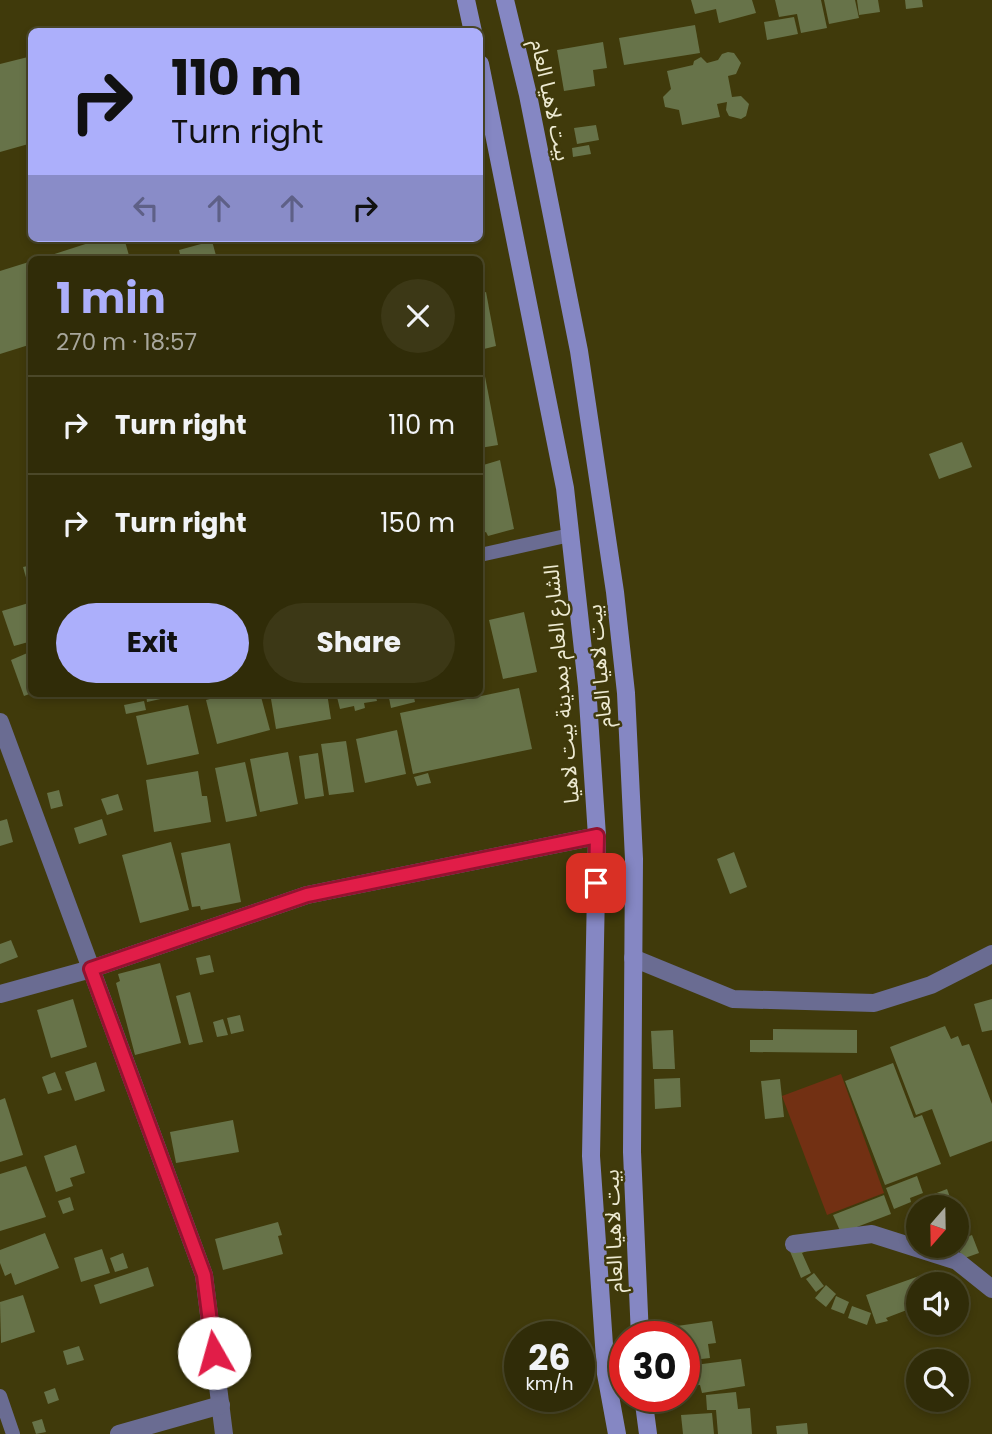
<!DOCTYPE html>
<meta charset="utf-8">
<style>
:root{--surface:#302c08;--page:#3c3816;--text:#f1f3f6;--muted:#a8a79c;--line:#4b4829;--accent:#acaffb}
body{margin:0;font-family:Poppins,"Noto Sans Arabic",sans-serif;background:var(--page);color:var(--text);height:100vh;display:flex;flex-direction:column;font-size:26px;white-space:nowrap}
*{box-sizing:border-box;margin:0}
p{font-size:23px;color:var(--muted)}
.icon{flex:none;width:38px;height:38px;fill:none;stroke:currentColor;stroke-width:2;stroke-linecap:round;stroke-linejoin:round}
.map{position:relative;flex:1;overflow:hidden}
.details{position:absolute;left:28px;top:256px;width:455px;height:441px;display:flex;flex-direction:column;background:var(--surface);border-radius:10px;box-shadow:0 4px 10px #0003,0 0 0 2px var(--line)}
.details>*{flex:none}
.guide{position:absolute;left:28px;top:28px;width:455px;height:214px;border-radius:10px;box-shadow:0 4px 10px #0003,0 0 0 2px var(--line);background:#acaffb;color:#111;overflow:hidden}
.needle{width:46px;rotate:200deg}
.buttons{position:absolute;left:906px;top:1195px;display:grid;gap:14px}
.buttons a{display:grid;place-items:center;width:63px;height:63px;border-radius:50%;background:var(--surface);box-shadow:0 4px 10px #0003,0 0 0 2px var(--line);font-size:35px}
.speed{position:absolute;left:504px;top:1321px;display:flex;gap:14px;font-size:35px;font-weight:700;text-align:center}
.speed>*{display:grid;place-content:center;width:91px;height:91px;border-radius:50%;background:var(--surface);box-shadow:0 4px 10px #0003,0 0 0 2px var(--line);line-height:1}
.speed small{font-size:18px;font-weight:400}
.speed .limit{border:10px solid #d22;background:#fff;color:#111}
.pin{position:absolute;display:grid;place-items:center;width:60px;height:60px;color:#fff;margin:-30px;border-radius:14px;box-shadow:0 4px 10px #0006}
.me{position:absolute;width:77px;margin:-38px;rotate:353deg;stroke-linejoin:round;filter:drop-shadow(0 0 5px #0008)}
.turn{display:flex;align-items:center;gap:24px;height:147px;padding:0 28px;font-size:32px}
.turn .icon{width:91px;height:91px;stroke-width:2.5}
.turn b{display:block;font-size:49px;line-height:60px}
.lanes{display:flex;align-items:center;height:66px;padding:0 28px;background:#0003;justify-content:center;gap:35px;direction:ltr}
.lanes .off{opacity:.35}
.round{display:grid;place-items:center;flex:none;width:74px;height:74px;border-radius:37px;background:var(--page)}
.headline{display:flex;align-items:center;justify-content:space-between;height:119px;padding:0 28px}
h1{font-size:42px;font-weight:700;line-height:52px;color:var(--accent)}
.action{display:flex;gap:14px;margin-top:auto;padding:14px 28px}
.action a{flex:1;height:80px;border-radius:42px;background:var(--accent);color:#111;font-size:28px;font-weight:700;line-height:80px;text-align:center}
.action a+a{background:var(--page);color:var(--text)}
ul{padding:0;list-style:none}
li{display:flex;align-items:center;gap:21px;height:98px;padding:0 28px;border-top:2px solid var(--line)}
li div{flex:1}
li b{display:block;font-size:26px}
li em{font-style:normal}
.map>svg:first-child{display:block}
.green{fill:#723013}
.building{fill:#677349}
.lines{fill:none;stroke-linecap:round;stroke-linejoin:round}
.service{stroke:#6a6c92;stroke-width:14}
.minor{stroke:#6a6c92;stroke-width:18}
.secondary{stroke:#8587c3;stroke-width:18}
.route-casing{stroke:#92132f;stroke-width:18}
.route{stroke:#e11d48;stroke-width:12}
.labels{text-anchor:middle;dominant-baseline:central;stroke-width:5;stroke-linejoin:round;paint-order:stroke}
.street-label{font-size:21px;fill:#edead2;stroke:#403a0b}
</style>
<div class="map">
<svg width="992" height="1434" viewBox="0 0 992 1434">
<rect width="100%" height="100%" fill="#403a0b"/>
<path class="green" d="M841,1074L884,1193L827,1215L782,1096Z"/>
<g class="building">
<path d="M691,0H752L756,13L719,23L716,9L695,14Z"/>
<path d="M775,0H821L827,28L801,33L797,14L779,17Z"/>
<path d="M824,0H855L859,18L829,24Z"/>
<path d="M857,0H878L880,12L859,15Z"/>
<path d="M905,0H922L923,7L906,9Z"/>
<path d="M794,17L798,34L767,40L764,22Z"/>
<path d="M695,25L700,53L624,65L619,38Z"/>
<path d="M603,42L607,68L593,70L595,86L564,91L557,50Z"/>
<path d="M728,52L734,53L741,63L736,74L728,76L732,97L741,96L749,104L746,116L741,119L729,116L726,110L727,102L717,104L720,117L682,125L679,110L665,107L663,97L671,89L667,71L693,65L694,61L701,57L707,63L718,60L722,54Z"/>
<path d="M32,56V143L0,152V64Z"/>
<path d="M596,125L599,140L577,144L574,128Z"/>
<path d="M589,145L591,154L573,157L572,148Z"/>
<path d="M104,238H124L130,259H39Z"/>
<path d="M212,241L217,259H181L179,250Z"/>
<path d="M32,261V344L0,354V271Z"/>
<path d="M486,292L496,346L480,350V294Z"/>
<path d="M484,371L498,445L480,448V372Z"/>
<path d="M962,442L972,467L939,479L929,454Z"/>
<path d="M500,460L514,529L488,536L486,532L480,534V466Z"/>
<path d="M32,565V594L31,595L23,567Z"/>
<path d="M32,602V641L14,646L2,611Z"/>
<path d="M524,612L537,672L503,679L489,620Z"/>
<path d="M32,651V693L24,696L11,660Z"/>
<path d="M519,688L532,749L413,774L400,713Z"/>
<path d="M146,693H183V694L147,702Z"/>
<path d="M232,693H260L270,730L217,744L206,700Z"/>
<path d="M270,693H327L331,719L276,729Z"/>
<path d="M336,693H375L377,701L364,703L365,708L355,711L354,706L340,709Z"/>
<path d="M388,693H413L415,702L391,708Z"/>
<path d="M144,701L146,710L126,714L124,705Z"/>
<path d="M188,705L199,754L147,765L136,716Z"/>
<path d="M397,730L406,774L365,783L356,739Z"/>
<path d="M346,741L354,792L329,795L321,744Z"/>
<path d="M288,752L298,804L260,812L250,759Z"/>
<path d="M318,753L324,796L305,799L299,756Z"/>
<path d="M245,762L257,816L226,822L215,768Z"/>
<path d="M198,771L202,796H207L211,822L154,832L146,780Z"/>
<path d="M428,773L431,783L417,786L414,777Z"/>
<path d="M59,790L63,806L51,809L47,793Z"/>
<path d="M118,794L123,810L107,815L101,799Z"/>
<path d="M7,819L13,842L0,846V821Z"/>
<path d="M102,819L107,835L79,844L74,828Z"/>
<path d="M171,842L189,910L140,923L122,855Z"/>
<path d="M230,843L241,902L201,910L200,906L192,907L181,853Z"/>
<path d="M734,852L747,887L730,894L717,859Z"/>
<path d="M11,940L18,957L0,964V944Z"/>
<path d="M210,955L214,972L200,975L196,958Z"/>
<path d="M160,963L181,1043L135,1055L116,983L120,981L118,974Z"/>
<path d="M190,992L203,1042L189,1045L176,996Z"/>
<path d="M73,999L87,1047L51,1058L37,1010Z"/>
<path d="M992,999V1030L982,1032L974,1004Z"/>
<path d="M240,1015L244,1031L231,1034L227,1018Z"/>
<path d="M223,1019L228,1035L217,1037L213,1022Z"/>
<path d="M945,1026L951,1039L958,1036L962,1046L969,1044L992,1104V1141L950,1157L932,1109L916,1115L890,1047Z"/>
<path d="M773,1029L857,1030V1053L750,1052V1040H773Z"/>
<path d="M673,1030L675,1069H653L651,1031Z"/>
<path d="M96,1062L105,1091L75,1101L65,1072Z"/>
<path d="M893,1063L914,1118L922,1115L941,1164L885,1185L845,1081Z"/>
<path d="M55,1072L62,1090L48,1094L42,1077Z"/>
<path d="M680,1078L681,1107L655,1109L654,1079Z"/>
<path d="M780,1079L784,1117L765,1119L761,1081Z"/>
<path d="M5,1098L23,1155L0,1162V1100Z"/>
<path d="M233,1120L239,1152L176,1163L170,1132Z"/>
<path d="M76,1145L85,1173L70,1178L73,1186L56,1192L44,1156Z"/>
<path d="M26,1166L46,1217L0,1231V1174Z"/>
<path d="M917,1176L923,1193L910,1198L911,1202L894,1209L886,1188Z"/>
<path d="M947,1189L954,1208H924L921,1199Z"/>
<path d="M884,1195L891,1214L841,1233L833,1215Z"/>
<path d="M70,1197L74,1210L63,1214L58,1201Z"/>
<path d="M278,1222L282,1235L278,1236L283,1254L223,1270L215,1239Z"/>
<path d="M45,1233L59,1268L15,1285L11,1273L5,1276L0,1263V1250Z"/>
<path d="M972,1235L979,1253L962,1259L957,1241Z"/>
<path d="M102,1249L110,1273L81,1282L74,1258Z"/>
<path d="M789,1249L807,1251L802,1253L811,1273L801,1278Z"/>
<path d="M123,1253L128,1268L115,1272L110,1258Z"/>
<path d="M148,1267L154,1286L100,1304L94,1285Z"/>
<path d="M936,1270L941,1284H919V1310L913,1312L912,1308L886,1318L888,1321L876,1324L866,1295Z"/>
<path d="M814,1273L824,1286L816,1292L806,1279Z"/>
<path d="M826,1285L836,1294L826,1307L815,1298Z"/>
<path d="M23,1295L35,1332L1,1343L0,1302Z"/>
<path d="M836,1296L849,1302L844,1314L831,1309Z"/>
<path d="M852,1306L871,1313L867,1325L848,1318Z"/>
<path d="M712,1321L716,1343L708,1344L710,1358L684,1361V1337H679L677,1326Z"/>
<path d="M79,1346L84,1360L67,1365L63,1351Z"/>
<path d="M741,1359L745,1386L702,1393L700,1385L690,1386L687,1366Z"/>
<path d="M55,1388L59,1400L48,1404L44,1392Z"/>
<path d="M736,1392L738,1409L750,1408L752,1434H718L716,1410H707L706,1395Z"/>
<path d="M712,1413L714,1434H683L681,1415Z"/>
<path d="M42,1419L46,1432L36,1434L32,1422Z"/>
<path d="M807,1423L808,1434H777L776,1426Z"/>
</g>
<g class="lines">
<g class="service">
<path d="M480,555L570,535"/>
<path d="M0,1396L13,1434"/>
</g>
<g class="minor">
<path d="M0,722L204,1275L224,1434"/>
<path d="M633,958L733,999L874,1003L931,985L992,954"/>
<path d="M0,994L91,969L307,895L597,836"/>
<path d="M794,1244L872,1234L957,1261L992,1289"/>
<path d="M119,1434L221,1405"/>
</g>
<g class="secondary">
<path d="M466,0L473,32"/>
<path d="M505,0L528,95L579,351L615,592L626,693L634,859L632,1152L640,1337"/>
<path d="M480,64L565,488L587,686L597,836L591,1156L606,1374L617,1434"/>
<path d="M643,1396L648,1434"/>
</g>
</g>
<g class="lines">
<g class="route-casing">
<path id="route" d="M214,1353L204,1275L91,969L307,895L597,836L596,883"/>
</g>
<use href="#route" class="route"/>
</g>
<g class="labels">
<g class="street-label">
<text transform="translate(551 100) rotate(78)">بيت لاهيا العام</text>
<text transform="translate(599 666) rotate(-95)">بيت لاهيا العام</text>
<text transform="translate(561 684) rotate(-95)">الشارع العام بمدينة بيت لاهيا</text>
<text transform="translate(613 1231) rotate(-92)">بيت لاهيا العام</text>
</g>
</g>
</svg>
<div class="buttons">
<a><svg class="needle" viewBox="-14 -14 28 28"><path d="M0-13l5 13h-10z" fill="#e53935"/><path d="M0 13l5-13h-10z" fill="#a8a79c"/></svg></a>
<a><svg class="icon" aria-label="sound" viewBox="0 0 24 24"><path d="M4 9h4l5-4v14l-5-4H4zM17 9q2 3 0 6"/></svg></a>
<a><svg class="icon" aria-label="search" viewBox="0 0 24 24"><circle cx="10" cy="10" r="6"/><path d="M15 15l6 6"/></svg></a>
</div>
<div class="speed"><div>26<small>km/h</small></div><div class="limit">30</div></div>
<div class="pin" style="left:596px;top:883px;background:#d93025"><svg class="icon" aria-label="arrive" viewBox="0 0 24 24"><path d="M6 21V4h12l-3 4 3 4H6"/></svg></div>
<svg class="me" style="left:214px;top:1353px" viewBox="-20 -20 40 40"><circle r="19" fill="#fff"/><path d="M0-13L10 11 0 6-10 11z" fill="#e11d48"/></svg>
<div class="guide">
<div class="turn"><svg class="icon" aria-label="right" viewBox="0 0 24 24"><path d="M7 20v-9h11M14 6l5 5-5 5"/></svg><div><b>110 m</b>Turn right</div></div>
<div class="lanes"><svg class="icon off" aria-label="left" viewBox="0 0 24 24"><path d="M17 20v-9H6M10 6l-5 5 5 5"/></svg><svg class="icon off" aria-label="ahead" viewBox="0 0 24 24"><path d="M12 20V5M6 11l6-6 6 6"/></svg><svg class="icon off" aria-label="ahead" viewBox="0 0 24 24"><path d="M12 20V5M6 11l6-6 6 6"/></svg><svg class="icon" aria-label="right" viewBox="0 0 24 24"><path d="M7 20v-9h11M14 6l5 5-5 5"/></svg></div>
</div>
<section class="details">
<div class="headline"><div><h1>1 min</h1><p>270 m · 18:57</p></div><a class="round"><svg class="icon" aria-label="close" viewBox="0 0 24 24"><path d="M6 6l12 12M18 6L6 18"/></svg></a></div>
<ul>
<li><svg class="icon" aria-label="right" viewBox="0 0 24 24"><path d="M7 20v-9h11M14 6l5 5-5 5"/></svg><div><b>Turn right</b></div><em>110 m</em></li>
<li><svg class="icon" aria-label="right" viewBox="0 0 24 24"><path d="M7 20v-9h11M14 6l5 5-5 5"/></svg><div><b>Turn right</b></div><em>150 m</em></li>
</ul>
<div class="action"><a>Exit</a><a>Share</a></div>
</section>
</div>
